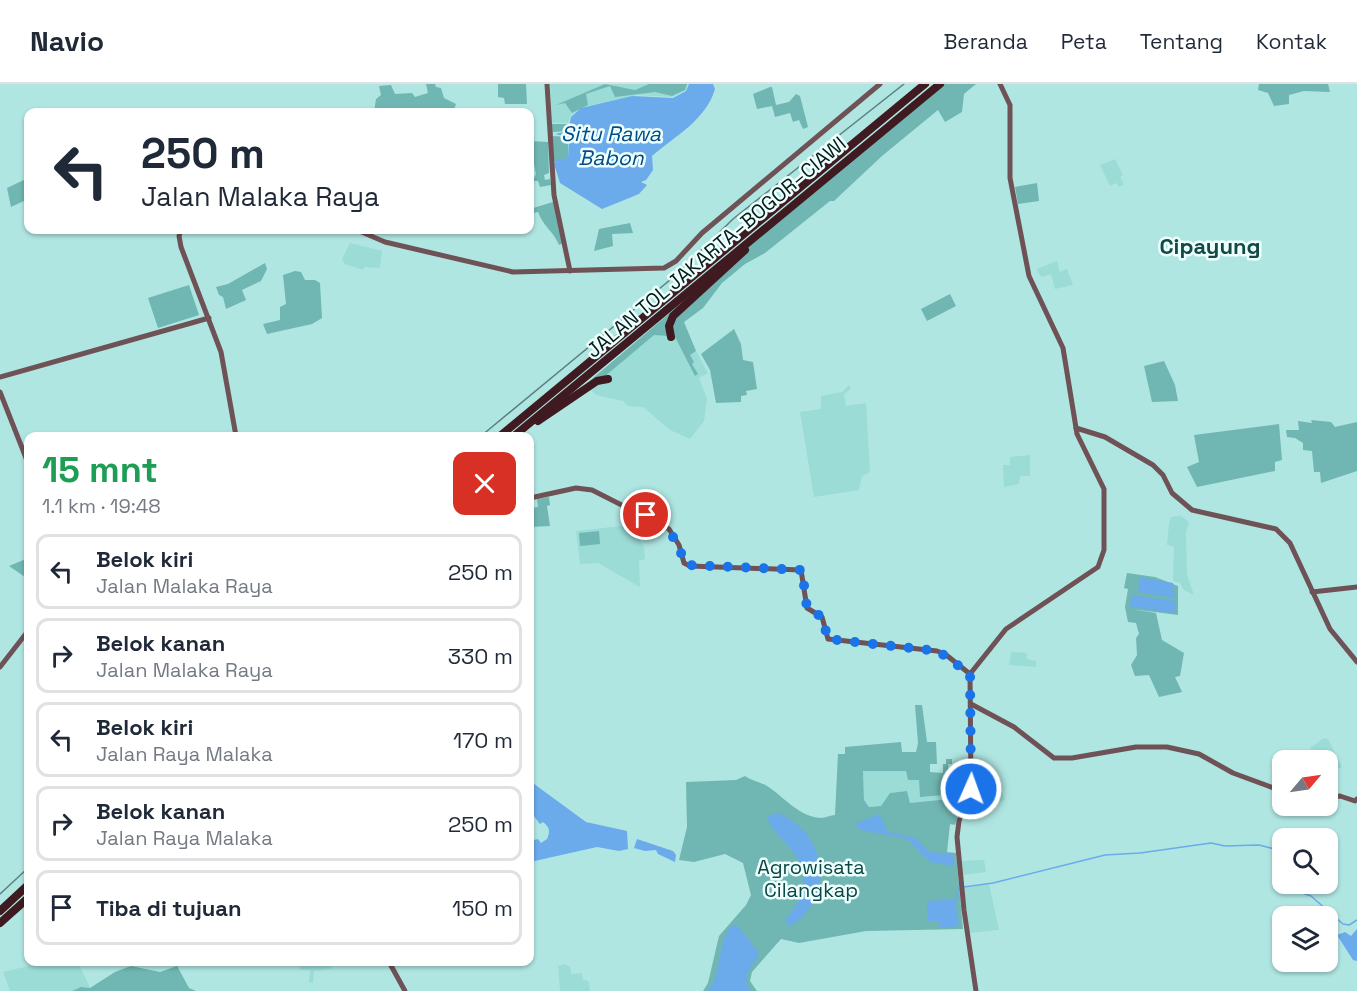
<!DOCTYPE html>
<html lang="id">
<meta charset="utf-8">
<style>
:root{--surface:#fff;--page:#f6f6f7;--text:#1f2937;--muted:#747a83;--line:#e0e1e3}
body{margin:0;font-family:"Space Grotesk",sans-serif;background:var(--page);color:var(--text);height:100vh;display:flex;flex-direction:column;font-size:22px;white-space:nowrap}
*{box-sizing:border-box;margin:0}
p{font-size:20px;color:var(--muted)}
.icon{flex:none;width:33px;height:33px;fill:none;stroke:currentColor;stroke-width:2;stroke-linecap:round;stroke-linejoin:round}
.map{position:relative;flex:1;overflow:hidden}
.sheet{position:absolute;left:24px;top:348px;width:510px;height:534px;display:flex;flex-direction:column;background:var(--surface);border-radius:12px;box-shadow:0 2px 4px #0004}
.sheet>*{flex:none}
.banner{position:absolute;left:24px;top:24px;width:510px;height:126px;border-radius:12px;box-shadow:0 2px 4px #0004;background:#fff;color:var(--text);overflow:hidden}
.needle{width:39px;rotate:61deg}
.fabs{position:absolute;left:1272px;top:666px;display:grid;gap:12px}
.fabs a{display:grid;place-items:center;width:66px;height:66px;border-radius:12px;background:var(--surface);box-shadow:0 2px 4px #0004;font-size:30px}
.pin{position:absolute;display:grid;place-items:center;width:51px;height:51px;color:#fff;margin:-26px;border:3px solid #fff;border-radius:50%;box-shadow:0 2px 6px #0007}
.me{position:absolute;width:66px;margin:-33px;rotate:2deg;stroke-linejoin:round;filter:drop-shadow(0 0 4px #0008)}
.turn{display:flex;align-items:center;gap:21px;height:126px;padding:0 18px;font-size:27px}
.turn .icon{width:78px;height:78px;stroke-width:2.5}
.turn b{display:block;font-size:42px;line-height:51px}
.round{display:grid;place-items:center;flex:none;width:63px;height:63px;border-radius:12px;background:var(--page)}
.head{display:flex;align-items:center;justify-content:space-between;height:102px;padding:0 18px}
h1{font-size:36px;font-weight:600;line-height:45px;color:#1e9e55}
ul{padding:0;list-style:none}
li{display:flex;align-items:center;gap:18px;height:75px;margin:0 12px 9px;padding:0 6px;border:3px solid var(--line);border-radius:12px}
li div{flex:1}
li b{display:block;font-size:22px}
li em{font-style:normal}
header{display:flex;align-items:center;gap:36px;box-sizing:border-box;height:84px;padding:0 30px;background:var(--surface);border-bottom:2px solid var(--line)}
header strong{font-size:28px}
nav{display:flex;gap:33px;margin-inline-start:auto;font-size:21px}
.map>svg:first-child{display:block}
.built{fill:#9bdcd7}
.green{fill:#70b6b2}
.water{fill:#6baaeb}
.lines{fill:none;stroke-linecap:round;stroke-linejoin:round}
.stream{stroke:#6baaeb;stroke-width:1.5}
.secondary{stroke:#6f5256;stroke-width:5}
.highway{stroke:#3f1b21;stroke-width:8}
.tram{stroke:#5a817f;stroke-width:1.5}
.route{stroke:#1a73e8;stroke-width:10;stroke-dasharray:0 18}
.labels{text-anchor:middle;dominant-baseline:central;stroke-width:5;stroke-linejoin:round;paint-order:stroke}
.street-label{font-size:20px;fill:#041a19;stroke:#eefffd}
.park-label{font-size:20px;fill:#0a4744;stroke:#eefffd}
.water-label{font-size:21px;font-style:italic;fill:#014b86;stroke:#eefffd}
.quarter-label{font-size:22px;font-weight:bold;fill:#114a47;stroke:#eefffd}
</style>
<header>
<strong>Navio</strong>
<nav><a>Beranda</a><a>Peta</a><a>Tentang</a><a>Kontak</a></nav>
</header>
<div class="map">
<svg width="1357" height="907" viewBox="0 0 1357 907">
<rect width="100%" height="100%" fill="#afe6e2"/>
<g class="built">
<path d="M550,0H688L686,6L672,13L637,11L582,23L571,31L568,39H552Z"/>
<path d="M1115,75L1123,91L1120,93L1124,101L1119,103L1116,99L1110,102L1100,81Z"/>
<path d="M350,159L382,167L380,184L364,183L363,186L345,180L342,175Z"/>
<path d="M1057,177L1060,188L1067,185L1073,201L1055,205L1051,190L1042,193L1039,190L1037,185Z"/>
<path d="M691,212L697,227L684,238L688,252L708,289L699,294L707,315L704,337L690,355L670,346L643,323L628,322L623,317L596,311L589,304Z"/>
<path d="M849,301L851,305L844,310L846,322L866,319L870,388L862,392L859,406L814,413L800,328L821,325V312L842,308Z"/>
<path d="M1030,371V392H1020L1019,400L1004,403L1003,381H1010V373Z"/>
<path d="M1181,432L1189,438L1186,448L1187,491L1194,511L1184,506L1180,499L1173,497L1174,463L1167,461L1169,439L1171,433Z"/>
<path d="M621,442L638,453L644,463L645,475L639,477L640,503L598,479L580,480L576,447Z"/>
<path d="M1011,568L1027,569V575L1036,577V583L1009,581Z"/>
<path d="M1324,654L1328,655L1342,683L1328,691V676H1317L1310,664Z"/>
<path d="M863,687H906L919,696L920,713L957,710L966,713L962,719L949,715L910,719L907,707L890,709L881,722L869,723L864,716Z"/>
<path d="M1000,704L1005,716L974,728L965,727L973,709Z"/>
<path d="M984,776L986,788L963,791L962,777Z"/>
<path d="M989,800L999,846L968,849L963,804Z"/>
<path d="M45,878H78L90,904L81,903L74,907H10L3,888Z"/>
<path d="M299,878H332L331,885L314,887L313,899L309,898L310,886H300Z"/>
<path d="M565,880L570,883L572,893V890L582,889L583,896H587L589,899L590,907H560L558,882Z"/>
</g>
<g class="green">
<path d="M426,0H435L436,3L441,4L444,14L456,20L453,28H374L376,15L381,11L379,2L391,1L395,10L412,9L415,13L428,9Z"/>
<path d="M498,0H526L527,20H505L504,14L498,13Z"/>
<path d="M605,0L635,6L649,0H687L685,6L672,12L655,8L615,13L610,2L586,10L588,21L572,29L565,19L556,21Z"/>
<path d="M940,0H976L964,10L962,28L945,38L938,26L882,72L834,117H830L765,169L745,180L722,199L703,224L684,238L696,267L690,271L694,278L692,280L698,290L695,292L672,247L675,228L669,252L654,251L604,293L586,300Z"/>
<path d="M1259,0H1328L1330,8L1304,7L1289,11V20L1274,22L1268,9L1258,6Z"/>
<path d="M770,3H772L776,21L789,18L796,10L800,12L808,43L803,45L799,36L793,38L790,29L775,33L772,22L757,25L753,10Z"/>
<path d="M551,40H568V47L553,48V52L568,53V74L553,78Z"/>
<path d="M530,57L548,58L549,89L544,91L545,96L550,95L551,101L540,103L538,97H533L536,90L534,80L530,79Z"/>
<path d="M28,94V115L11,123L7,104Z"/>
<path d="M1037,99L1039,117L1018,120L1015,103Z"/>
<path d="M553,118L564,159L559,161C554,148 543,142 538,128L530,130V125Z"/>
<path d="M630,139L633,149L612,150L613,162L594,167L599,145Z"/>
<path d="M265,179L267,185L261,197L242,206L246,216L226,225L223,213L219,211L216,203L228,200Z"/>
<path d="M295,187L301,188L305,196H315L320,199L322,234L312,240L267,250L263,240L280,236V223L286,220L283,191Z"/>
<path d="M189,201L199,231L158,244L148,214Z"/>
<path d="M950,210L956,222L927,237L921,225Z"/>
<path d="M734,245L741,260L743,276L753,278L757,305L746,307L747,311L741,312V318L716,319L710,286L701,270Z"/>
<path d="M1164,277L1175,301L1178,317L1152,318L1144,282Z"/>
<path d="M1311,336L1331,338L1335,343L1357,338V387L1321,399L1320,388H1314L1312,367L1303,366V359L1295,354L1287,353L1286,346H1299L1298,337L1312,339Z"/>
<path d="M1279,340L1282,376L1275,378V387L1197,403L1187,383L1199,378L1194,351Z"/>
<path d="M549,413L550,421L547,422L550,442L530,443V424L538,423L537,415Z"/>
<path d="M599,447L600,460L580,462L579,449Z"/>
<path d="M28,474V495L9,482Z"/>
<path d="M1127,489L1155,493L1178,502V531L1131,525L1156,529L1162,556L1184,569L1180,592L1175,593L1182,608L1159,613L1149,591L1135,592L1131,581L1137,571L1136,554L1139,550L1136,539L1128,538L1125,523L1128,505L1124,504Z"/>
<path d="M915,621H922L927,658H936L937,680H930V688L943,689V680H946V675H952V680H948V692L969,694L966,713L957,710L920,713L919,696H908L906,687H863L864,716L869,723L881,722L890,709L907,707L910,719L949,715L962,719L955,741L950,740L947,768L956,769L963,845L866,847L799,859L781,855L752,888L750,897L757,907H703L708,899L719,852L746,821L751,811L743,779L725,770L694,778L679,776L687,743L686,698L736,696L745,692C752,697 760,698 767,702C783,712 799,733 821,734C825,734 831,731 835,731L838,670H845V663L901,658L902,668H916L918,659Z"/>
<path d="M131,882L160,888L177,882L189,904L196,907H72L81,903L90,904L115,888Z"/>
</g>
<g class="water">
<path d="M689,0H713L715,5C706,36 675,52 652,72L653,86L646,96L641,98L647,101L639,110L602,125L560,99L554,80L556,76L568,74L569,53L555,50L568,47L571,33L581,24L632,12L673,14L686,7Z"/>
<path d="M1140,493L1173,499L1175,514L1138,508Z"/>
<path d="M1132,511L1176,517L1174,529L1130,523Z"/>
<path d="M530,697L586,738L627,747L628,765L619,767L597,763L530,778V757L538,755L541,759L547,755C551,746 549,743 543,738L540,740L530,727Z"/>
<path d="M778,729C789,734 801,742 808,752C829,780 822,827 789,842L785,837C790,829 799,820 802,809C814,769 766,750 768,732Z"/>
<path d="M879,730L888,748L916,754L929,768L953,770L954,782L930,778L907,755L860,746L856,742L857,739Z"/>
<path d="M637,755L673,767L676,771L675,778L658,770L656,766L645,767L634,764Z"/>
<path d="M955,815L959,842L940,844L939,837H928L927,817Z"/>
<path d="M737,841L759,869C754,882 739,891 751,907H708C722,889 717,863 730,843Z"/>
<path d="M1357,845V877L1353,876L1337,851L1345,848L1351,852Z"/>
</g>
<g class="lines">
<g class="stream">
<path d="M1305,800L1300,808L1311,812L1343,840L1349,841L1357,836"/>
<path d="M964,803L993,799L1105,771L1140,769L1211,759L1225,762L1259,761L1282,767"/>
<path d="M956,818L959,805"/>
</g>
<g class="secondary">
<path d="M547,0L554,111L570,187"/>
<path d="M181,146L179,152L181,163L221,268L236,352"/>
<path d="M357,146L385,158L513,188L664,184L676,177L702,149L880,0"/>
<path d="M0,293L209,234"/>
<path d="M0,308L28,379"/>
<path d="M1076,344L1105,353L1153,381L1163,391L1172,409L1192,426L1276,445L1290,459L1330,545L1357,578"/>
<path d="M530,414L576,404L592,406L669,445L679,461L684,479L690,482L801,486L807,524L822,533L828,555L937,567L945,570L970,590"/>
<path d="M1312,508L1357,503"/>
<path d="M0,583L28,547"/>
<path d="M971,620L1014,643L1054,674H1072L1136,663H1167L1199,670L1233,689L1282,707"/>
<path d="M1328,714L1340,712L1355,717L1357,715"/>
<path d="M389,878L405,907"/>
<path d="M976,907L964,826L957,753L959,737L971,704L970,590L1006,545L1098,483L1104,466V405L1077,350L1063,264L1029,192L1010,94V21L1000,0"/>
</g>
<g class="highway">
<path d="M671,253L669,242L673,232L745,166"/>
<path d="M538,337L597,297L608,295"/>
<path d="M500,352L925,0"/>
<path d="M514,352L940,0"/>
<path d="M0,827L28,801"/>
<path d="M0,839L28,814"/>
</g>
<g class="tram">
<path d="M481,352L676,191L733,135L904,0"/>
<path d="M0,810L28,784"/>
</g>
</g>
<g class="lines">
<path class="route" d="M646,431L669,445L687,481L802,486L807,524L822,533L828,555L938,567L970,590L971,705"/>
</g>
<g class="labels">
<g class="street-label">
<text transform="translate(716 163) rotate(-40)">JALAN TOL JAKARTA–BOGOR–CIAWI</text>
</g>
<g class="park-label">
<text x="811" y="783">Agrowisata<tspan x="811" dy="23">Cilangkap</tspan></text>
</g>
<g class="water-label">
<text x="611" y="49">Situ Rawa<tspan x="611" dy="24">Babon</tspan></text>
</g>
<g class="quarter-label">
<text x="1210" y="162">Cipayung</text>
</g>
</g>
</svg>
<div class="fabs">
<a><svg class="needle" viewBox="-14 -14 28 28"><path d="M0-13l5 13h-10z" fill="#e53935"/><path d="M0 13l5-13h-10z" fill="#747a83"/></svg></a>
<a><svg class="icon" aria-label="search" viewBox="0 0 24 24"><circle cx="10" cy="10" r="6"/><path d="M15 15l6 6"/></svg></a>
<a><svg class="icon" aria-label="layers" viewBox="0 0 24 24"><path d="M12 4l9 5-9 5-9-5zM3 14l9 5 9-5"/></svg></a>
</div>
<div class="pin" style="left:646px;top:431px;background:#d93025"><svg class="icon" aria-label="arrive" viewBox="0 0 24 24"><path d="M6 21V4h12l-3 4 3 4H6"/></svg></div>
<svg class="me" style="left:971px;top:705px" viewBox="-20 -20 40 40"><circle r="17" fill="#1a73e8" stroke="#fff" stroke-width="3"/><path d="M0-11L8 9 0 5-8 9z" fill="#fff"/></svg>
<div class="banner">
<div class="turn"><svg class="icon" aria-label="left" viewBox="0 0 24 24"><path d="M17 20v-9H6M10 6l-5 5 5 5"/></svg><div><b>250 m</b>Jalan Malaka Raya</div></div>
</div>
<section class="sheet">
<div class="head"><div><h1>15 mnt</h1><p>1.1 km · 19:48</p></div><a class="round" style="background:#d93025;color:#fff"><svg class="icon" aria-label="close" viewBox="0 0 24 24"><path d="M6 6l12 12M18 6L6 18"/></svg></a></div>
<ul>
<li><svg class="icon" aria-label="left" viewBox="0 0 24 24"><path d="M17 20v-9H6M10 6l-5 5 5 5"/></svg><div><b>Belok kiri</b><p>Jalan Malaka Raya</p></div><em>250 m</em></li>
<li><svg class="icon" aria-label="right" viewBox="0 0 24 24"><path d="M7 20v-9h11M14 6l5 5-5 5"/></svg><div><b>Belok kanan</b><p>Jalan Malaka Raya</p></div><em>330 m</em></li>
<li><svg class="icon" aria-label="left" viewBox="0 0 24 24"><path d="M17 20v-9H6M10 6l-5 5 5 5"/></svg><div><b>Belok kiri</b><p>Jalan Raya Malaka</p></div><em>170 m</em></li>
<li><svg class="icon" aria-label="right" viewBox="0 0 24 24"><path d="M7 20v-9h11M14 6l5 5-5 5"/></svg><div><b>Belok kanan</b><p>Jalan Raya Malaka</p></div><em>250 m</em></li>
<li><svg class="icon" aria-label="arrive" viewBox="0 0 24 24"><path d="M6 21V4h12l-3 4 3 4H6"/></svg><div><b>Tiba di tujuan</b></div><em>150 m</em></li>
</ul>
</section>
</div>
